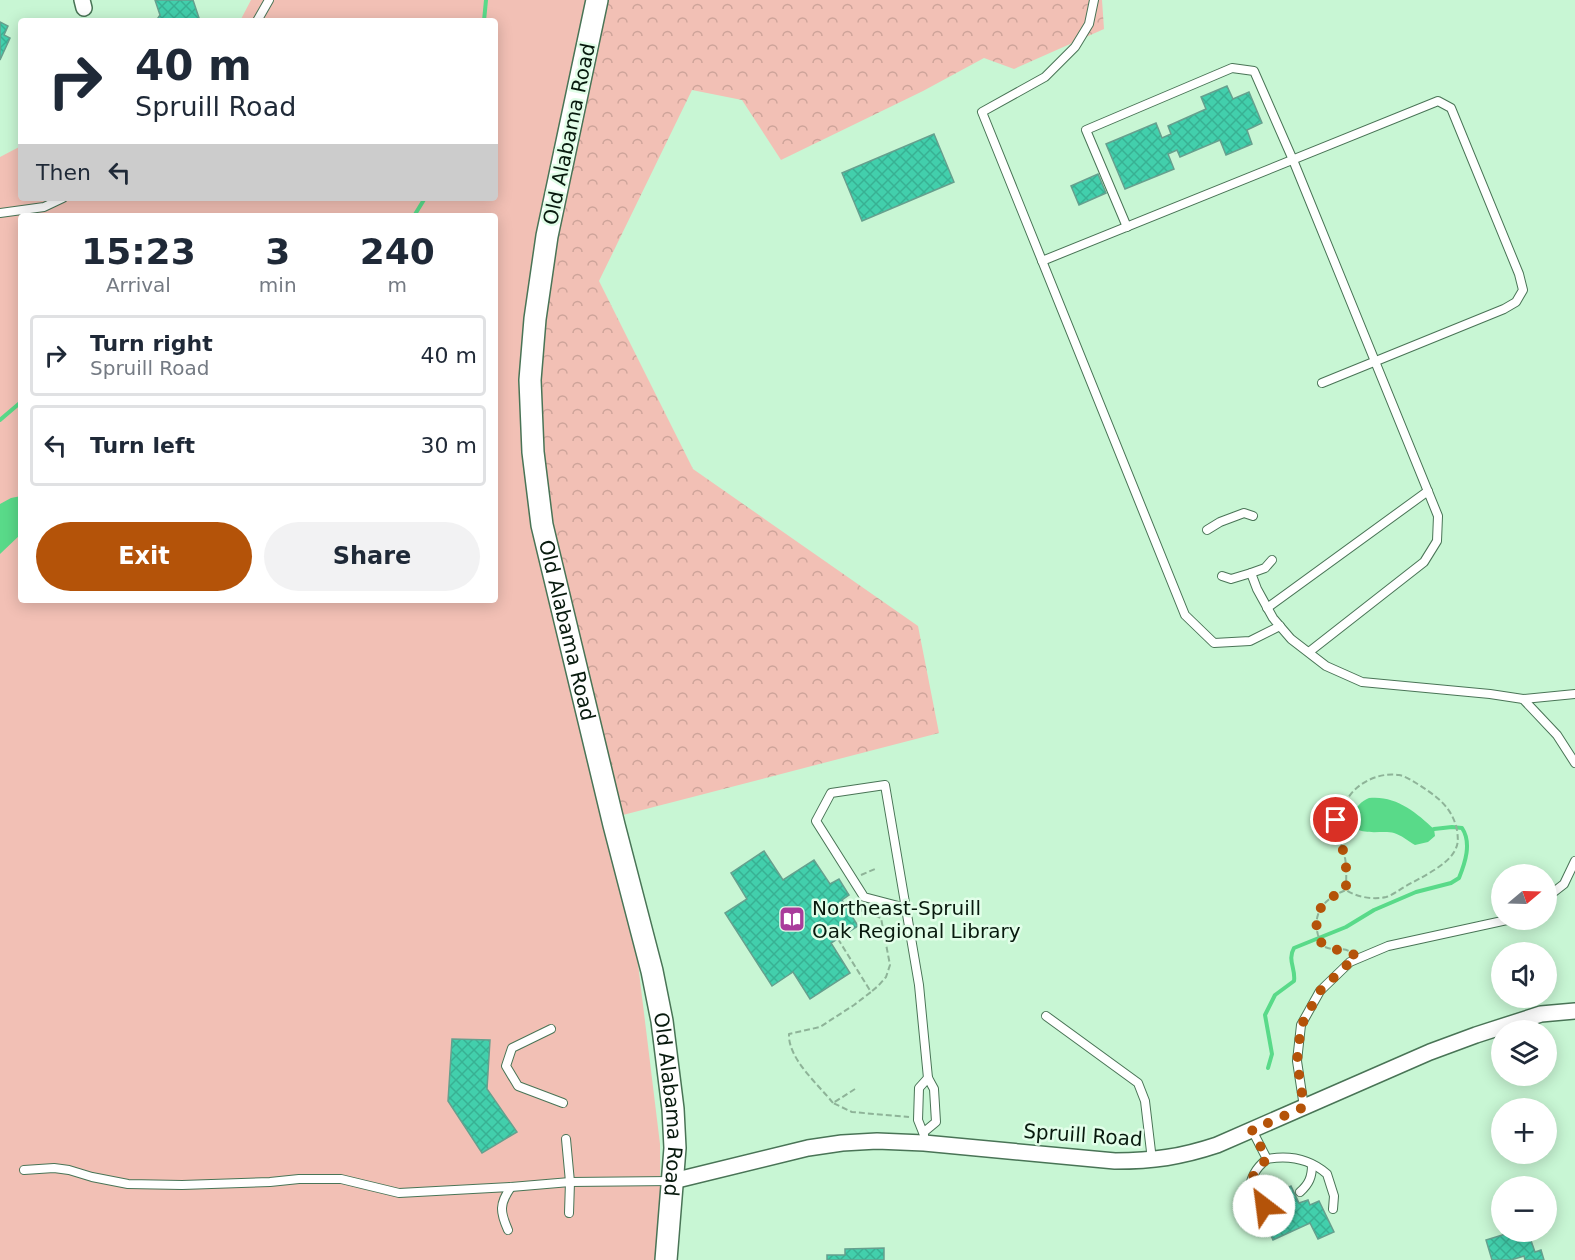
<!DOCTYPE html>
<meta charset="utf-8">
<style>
:root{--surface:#fff;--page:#f2f2f3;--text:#1f2937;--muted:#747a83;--line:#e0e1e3;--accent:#b45309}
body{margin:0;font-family:"DejaVu Sans",sans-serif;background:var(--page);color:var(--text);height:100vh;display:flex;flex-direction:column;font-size:22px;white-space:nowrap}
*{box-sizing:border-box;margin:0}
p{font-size:20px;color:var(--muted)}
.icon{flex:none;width:33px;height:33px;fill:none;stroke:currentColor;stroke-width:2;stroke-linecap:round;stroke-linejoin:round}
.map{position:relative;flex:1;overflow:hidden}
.sheet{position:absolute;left:18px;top:213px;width:480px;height:390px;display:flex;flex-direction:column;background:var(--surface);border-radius:6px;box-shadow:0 3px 15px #0003}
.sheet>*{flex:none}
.hud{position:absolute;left:18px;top:18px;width:480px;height:183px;border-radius:6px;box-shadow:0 3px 15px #0003;background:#fff;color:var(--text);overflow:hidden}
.needle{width:39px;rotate:71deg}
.controls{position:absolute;left:1491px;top:864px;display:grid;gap:12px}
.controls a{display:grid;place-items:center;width:66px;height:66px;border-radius:50%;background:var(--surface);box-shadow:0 3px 15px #0003;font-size:30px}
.pin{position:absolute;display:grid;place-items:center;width:51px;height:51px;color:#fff;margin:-26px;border:3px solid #fff;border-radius:50%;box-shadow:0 2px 6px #0007}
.me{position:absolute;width:66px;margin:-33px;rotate:330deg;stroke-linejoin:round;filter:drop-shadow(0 0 4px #0008)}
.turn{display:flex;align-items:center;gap:21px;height:126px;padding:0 18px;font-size:27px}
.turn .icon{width:78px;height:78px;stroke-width:2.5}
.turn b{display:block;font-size:42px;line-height:51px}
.then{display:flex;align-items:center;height:57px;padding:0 18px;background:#0003;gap:12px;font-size:22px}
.eta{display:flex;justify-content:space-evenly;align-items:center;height:102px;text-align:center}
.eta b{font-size:36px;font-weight:700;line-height:42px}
.button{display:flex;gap:12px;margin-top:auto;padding:12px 18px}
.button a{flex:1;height:69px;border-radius:36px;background:var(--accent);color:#fff;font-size:24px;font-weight:700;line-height:69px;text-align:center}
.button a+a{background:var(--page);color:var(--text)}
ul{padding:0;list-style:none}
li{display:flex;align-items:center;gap:18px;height:81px;margin:0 12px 9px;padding:0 6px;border:3px solid var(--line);border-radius:6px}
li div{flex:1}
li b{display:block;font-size:22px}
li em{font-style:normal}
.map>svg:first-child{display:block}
.grass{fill:#f2c0b5;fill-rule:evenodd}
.forest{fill:url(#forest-crowns)}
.water{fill:#59da89}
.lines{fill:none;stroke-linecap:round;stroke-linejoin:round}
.stream{stroke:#59da89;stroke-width:4}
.building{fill:url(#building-cross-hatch);stroke:#66a08e;stroke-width:1.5}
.service-casing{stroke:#497456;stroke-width:10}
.minor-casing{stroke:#497456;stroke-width:18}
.secondary-casing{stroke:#497456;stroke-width:24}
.path{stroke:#8eb398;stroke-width:2;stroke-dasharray:6 3;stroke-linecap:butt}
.service{stroke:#fff;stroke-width:8}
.minor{stroke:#fff;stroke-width:15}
.secondary{stroke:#fff;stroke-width:21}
.route{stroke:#b45309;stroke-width:10;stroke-dasharray:0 18}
.labels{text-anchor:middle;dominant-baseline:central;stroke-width:5;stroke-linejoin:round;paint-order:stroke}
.street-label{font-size:20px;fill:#081a0e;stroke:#e2fee9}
.poi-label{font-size:20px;fill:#081a0e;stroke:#e2fee9;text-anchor:start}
</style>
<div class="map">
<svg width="1575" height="1260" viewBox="0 0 1575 1260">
<defs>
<pattern id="forest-crowns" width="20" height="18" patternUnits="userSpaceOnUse" patternTransform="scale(1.5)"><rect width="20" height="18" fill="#f2c0b5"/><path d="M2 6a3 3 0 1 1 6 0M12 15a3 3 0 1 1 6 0" fill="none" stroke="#cea49a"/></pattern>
<pattern id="building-cross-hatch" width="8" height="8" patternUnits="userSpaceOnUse" patternTransform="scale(1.5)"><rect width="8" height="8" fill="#42cfac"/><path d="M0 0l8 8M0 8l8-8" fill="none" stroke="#38b193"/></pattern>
</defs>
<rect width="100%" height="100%" fill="#c8f6d4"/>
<path class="grass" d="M251,0H609L546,211L660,1144L661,1260H0V157L21,146V198H495V21H240ZM21,216H495V600H21Z"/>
<path class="forest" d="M608,0H1102L1104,29L1014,69L984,58L923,91L781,160L742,100L692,90L599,281L693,469L918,626L939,733L619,816L554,544L526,382L533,307Z"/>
<g class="water">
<path d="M21,496V534L0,554V504L11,498Z"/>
<path d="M1369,798C1395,795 1416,812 1434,829L1435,836L1428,842L1415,845C1408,841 1401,835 1394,833C1382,829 1348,840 1353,815C1355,807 1362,801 1369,798Z"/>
</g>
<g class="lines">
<g class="stream">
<path d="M484,21L486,0"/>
<path d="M414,216L425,198"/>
<path d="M0,420L21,402"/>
<path d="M1268,1068L1272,1054L1265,1015L1275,995L1294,981C1296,969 1287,960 1294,948L1346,927L1374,910L1416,892L1451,883L1459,878C1465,863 1472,843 1462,828L1452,827L1434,829"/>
</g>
</g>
<g class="building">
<path d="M155,0H193L200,21H156L160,15Z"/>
<path d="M0,22L8,26L4,35L10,38L0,60Z"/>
<path d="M1227,86L1233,99L1249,92L1262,123L1247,130L1252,144L1226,155L1220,140L1180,157L1177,150L1168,154L1174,169L1125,189L1106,144L1156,123L1162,138L1171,134L1168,126L1206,109L1201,97Z"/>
<path d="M934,134L954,182L862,221L842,173Z"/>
<path d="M1098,174L1106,193L1079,205L1071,186Z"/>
<path d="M764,851L783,880L814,860L830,884L839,879L849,895L842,900L858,926L831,943L850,973L810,999L793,972L772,986L725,913L747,899L731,873Z"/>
<path d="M452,1039L490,1040L487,1089L517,1132L482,1153L448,1101Z"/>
<path d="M1291,1186L1299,1203L1308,1200L1310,1205L1319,1201L1334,1232L1318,1239L1310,1223L1273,1240L1267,1227L1282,1220L1279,1213L1286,1210L1278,1193Z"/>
<path d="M1512,1232H1528L1535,1252L1541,1250L1544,1260H1525L1524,1256L1511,1260H1492L1486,1240Z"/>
<path d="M884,1248V1260H827V1255H845V1249Z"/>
</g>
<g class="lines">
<g class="service-casing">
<g id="service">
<path d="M1094,0L1089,24L1075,47L1045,77L982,112L1185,615L1214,643L1250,641L1280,626"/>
<path d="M257,21L269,0"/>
<path d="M0,213L44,207L63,198"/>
<path d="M1127,227L1086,130L1232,68L1254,71L1293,160L1438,516L1437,541L1424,562L1309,652"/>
<path d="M1042,261L1438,101L1451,108L1519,274L1523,290L1516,302L1504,309L1322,383"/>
<path d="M1207,530L1220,522L1244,513L1253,516"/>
<path d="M1272,560L1265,568L1251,573L1257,589L1273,618L1291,639L1326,666L1362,682L1490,694L1523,699L1557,735L1575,763"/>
<path d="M1222,576L1231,579L1251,573"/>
<path d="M1267,608L1428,491"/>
<path d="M1523,699L1575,694"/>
<path d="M1546,898L1564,884L1575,861"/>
<path d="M906,908L864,897L816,821L831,793L885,785L919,985L928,1078L934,1089L936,1122L924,1132"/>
<path d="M1046,1016L1138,1083L1145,1101L1152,1160"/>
<path d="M551,1029L512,1048L506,1066L518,1086L563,1103"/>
<path d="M1304,1107L1297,1061L1301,1025L1320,991L1350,962L1388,946L1507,920"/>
<path d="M1252,1130L1267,1159C1289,1155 1310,1159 1327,1174L1334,1196L1333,1209"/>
<path d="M924,1135L918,1120L919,1088L928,1078"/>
<path d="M566,1139L570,1182L569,1213"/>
<path d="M1267,1159C1262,1163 1257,1168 1254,1174C1244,1194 1256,1207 1276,1206"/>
<path d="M24,1170L54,1168L69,1170L92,1177L128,1184L182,1185L270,1182L299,1179H341L399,1193L511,1187L570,1182L672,1181"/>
<path d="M1300,1192C1309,1184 1312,1177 1312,1165"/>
<path d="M508,1230C500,1212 499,1204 511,1187"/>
</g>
</g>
<g class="minor-casing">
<g id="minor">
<path d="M82,0L84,8"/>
<path d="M673,1181L808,1148L842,1143L877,1141L924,1143L1115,1161C1153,1161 1181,1157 1217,1145L1430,1052L1476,1035L1541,1014L1575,1011"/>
</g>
</g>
<g class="secondary-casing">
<g id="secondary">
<path id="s1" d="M597,0L547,236L535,319L530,380L533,452L542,525L614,825L652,971L662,1021L673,1109L675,1148L666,1260"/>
</g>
</g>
<g class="path">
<path d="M861,875L875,869"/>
<path d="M1346,890C1346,880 1347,868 1345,858C1343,845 1333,831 1336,818C1338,811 1343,804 1348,798C1358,782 1380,772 1399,775C1405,776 1411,780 1416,783C1435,795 1452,806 1457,830C1458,838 1459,844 1454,852C1446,866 1420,878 1406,886C1399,890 1393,895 1386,897C1373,900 1356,897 1346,890C1325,898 1312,912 1318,935C1320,940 1321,944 1325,947C1333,951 1342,947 1349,951"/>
<path d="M860,907L862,911L881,918L890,965L886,977L878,986L871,992"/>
<path d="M855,1089L833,1103L852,1112L909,1117"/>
<path d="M833,1103C818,1084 788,1059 789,1034L820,1027L854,1005L871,992L838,939"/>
</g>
<use href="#service" class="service"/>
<use href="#minor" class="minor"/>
<use href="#secondary" class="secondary"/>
</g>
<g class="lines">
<path class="route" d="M1264,1206C1240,1193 1252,1173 1267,1159L1252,1130L1304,1107L1297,1061L1301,1026L1320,991L1350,962L1357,959C1347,944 1341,953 1328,948C1323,947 1321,942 1319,938C1311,913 1323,899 1346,890V859L1336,830V820"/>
</g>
<defs>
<g id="library-square" transform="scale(1.35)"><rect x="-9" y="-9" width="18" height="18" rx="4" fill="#a93c9b" stroke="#e2fee9"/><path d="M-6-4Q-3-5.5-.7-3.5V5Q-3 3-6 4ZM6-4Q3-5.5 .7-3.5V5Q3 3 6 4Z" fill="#fff"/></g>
</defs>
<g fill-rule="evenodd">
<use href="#library-square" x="792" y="919"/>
</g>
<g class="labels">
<g class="street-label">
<text transform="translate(569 134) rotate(-78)">Old Alabama Road</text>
<text stroke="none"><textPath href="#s1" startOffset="640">Old Alabama Road</textPath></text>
<text stroke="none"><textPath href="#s1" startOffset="1126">Old Alabama Road</textPath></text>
<text transform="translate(1083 1135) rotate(4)">Spruill Road</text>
</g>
<g class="poi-label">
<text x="812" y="908">Northeast-Spruill<tspan x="812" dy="23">Oak Regional Library</tspan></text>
</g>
</g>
</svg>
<div class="controls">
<a><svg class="needle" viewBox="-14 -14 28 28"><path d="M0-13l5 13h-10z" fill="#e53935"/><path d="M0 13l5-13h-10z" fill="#747a83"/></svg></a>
<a><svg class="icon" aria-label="sound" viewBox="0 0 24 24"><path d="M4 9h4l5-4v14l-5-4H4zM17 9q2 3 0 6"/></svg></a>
<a><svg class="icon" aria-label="layers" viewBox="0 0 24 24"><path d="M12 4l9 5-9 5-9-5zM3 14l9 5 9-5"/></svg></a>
<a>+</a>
<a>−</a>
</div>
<div class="pin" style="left:1336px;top:820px;background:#d93025"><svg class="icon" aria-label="arrive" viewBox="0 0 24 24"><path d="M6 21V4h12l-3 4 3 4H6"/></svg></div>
<svg class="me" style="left:1264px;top:1206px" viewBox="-20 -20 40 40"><circle r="19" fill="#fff"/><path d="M0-13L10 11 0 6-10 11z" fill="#b45309"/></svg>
<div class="hud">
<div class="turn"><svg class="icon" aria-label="right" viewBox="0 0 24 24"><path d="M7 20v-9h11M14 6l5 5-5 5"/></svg><div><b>40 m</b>Spruill Road</div></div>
<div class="then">Then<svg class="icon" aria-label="left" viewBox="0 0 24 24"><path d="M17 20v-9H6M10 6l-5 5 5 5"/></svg></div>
</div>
<section class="sheet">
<div class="eta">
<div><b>15:23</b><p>Arrival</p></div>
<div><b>3</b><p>min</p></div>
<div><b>240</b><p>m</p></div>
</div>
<ul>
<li><svg class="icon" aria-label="right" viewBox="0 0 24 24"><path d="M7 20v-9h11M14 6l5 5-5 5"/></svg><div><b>Turn right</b><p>Spruill Road</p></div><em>40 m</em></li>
<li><svg class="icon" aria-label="left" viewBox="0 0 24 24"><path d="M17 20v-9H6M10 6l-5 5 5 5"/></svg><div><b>Turn left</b></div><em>30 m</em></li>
</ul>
<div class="button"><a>Exit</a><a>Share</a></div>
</section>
</div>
